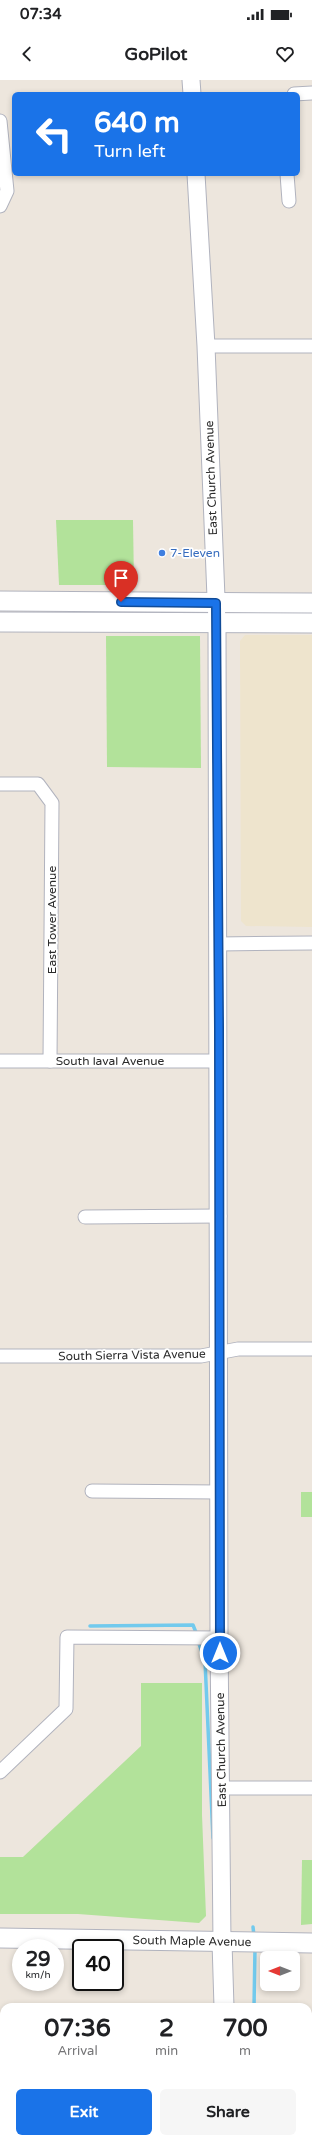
<!DOCTYPE html>
<style>
:root{--surface:#fff;--page:#f6f6f6;--text:#202124;--muted:#757577;--accent:#1a73e8}
body{margin:0;font-family:"Varela Round",sans-serif;background:var(--page);color:var(--text);height:100vh;display:flex;flex-direction:column;font-size:15px;white-space:nowrap}
*{box-sizing:border-box;margin:0}
p{font-size:13px;color:var(--muted)}
.icon{flex:none;width:22px;height:22px;fill:none;stroke:currentColor;stroke-width:2;stroke-linecap:round;stroke-linejoin:round}
.map{position:relative;flex:1;overflow:hidden}
.details{position:absolute;left:0px;top:1923px;width:312px;height:140px;display:flex;flex-direction:column;background:var(--surface);border-radius:12px 12px 0 0;box-shadow:0 2px 6px #0003}
.details>*{flex:none}
.guide{position:absolute;left:12px;top:12px;width:288px;height:84px;border-radius:6px;box-shadow:0 2px 6px #0003;background:#1a73e8;color:#fff;overflow:hidden}
.needle{width:26px;rotate:270deg}
.fabs{position:absolute;left:260px;top:1871px;display:grid;gap:8px}
.fabs a{display:grid;place-items:center;width:40px;height:40px;border-radius:6px;background:var(--surface);box-shadow:0 2px 6px #0003;font-size:20px}
.speed{position:absolute;left:12px;top:1859px;display:flex;gap:8px;font-size:20px;font-weight:700;text-align:center}
.speed>*{display:grid;place-content:center;width:52px;height:52px;border-radius:50%;background:var(--surface);box-shadow:0 2px 6px #0003;line-height:1}
.speed small{font-size:10px;font-weight:400}
.speed .limit{border:2px solid #111;border-radius:6px;background:#fff;color:#111}
.pin{position:absolute;display:grid;place-items:center;width:34px;height:34px;color:#fff;margin:-41px -17px;border-radius:50% 50% 50% 0;rotate:-45deg;box-shadow:0 0 4px #0007}
.pin .icon{rotate:45deg}
.me{position:absolute;width:44px;margin:-22px;rotate:0deg;stroke-linejoin:round;filter:drop-shadow(0 0 3px #0008)}
.turn{display:flex;align-items:center;gap:14px;height:84px;padding:0 16px;font-size:18px}
.turn .icon{width:52px;height:52px;stroke-width:2.5}
.turn b{display:block;font-size:28px;line-height:34px}
.eta{display:flex;justify-content:space-evenly;align-items:center;height:68px;text-align:center}
.eta b{font-size:24px;font-weight:800;line-height:28px}
.primary-button{display:flex;gap:8px;margin-top:auto;padding:8px 16px}
.primary-button a{flex:1;height:46px;border-radius:6px;background:var(--accent);color:#fff;font-size:16px;font-weight:800;line-height:46px;text-align:center}
.primary-button a+a{background:var(--page);color:var(--text)}
.status{display:flex;justify-content:space-between;align-items:center;height:28px;padding:0 20px;background:var(--surface);direction:ltr}
.status svg{height:11px;fill:currentColor}
header{display:flex;justify-content:space-between;align-items:center;height:52px;padding:0 16px;background:var(--surface);font-size:18px;font-weight:800}
.map>svg:first-child{display:block}
.education{fill:#eee4cd}
.green{fill:#b2e29a}
.lines{fill:none;stroke-linecap:round;stroke-linejoin:round}
.stream{stroke:#72caed;stroke-width:3.5}
.minor-casing{stroke:#b1b3be;stroke-width:15}
.tertiary-casing{stroke:#b1b3be;stroke-width:19}
.secondary-casing{stroke:#b1b3be;stroke-width:21}
.minor{stroke:#fff;stroke-width:13}
.tertiary{stroke:#fff;stroke-width:17}
.secondary{stroke:#fff;stroke-width:19}
.route-casing{stroke:#114b97;stroke-width:10}
.route{stroke:#1a73e8;stroke-width:7}
.shop-dot{fill:#3f7fe0;stroke:#fff;stroke-width:1.5}
.labels{text-anchor:middle;dominant-baseline:central;stroke-width:3.5;stroke-linejoin:round;paint-order:stroke}
.street-label{font-size:12px;fill:#2b2b2b;stroke:#fff}
.shop-label{font-size:12px;fill:#366cbe;stroke:#fff;text-anchor:start}
</style>
<div class="status"><b>07:34</b><svg viewBox="0 0 49 12"><path d="M0 12V9h3v3zM5 12V6h3v6zM10 12V3h3v9zM15 12V0h3v12zM26 1h20v11H26zM47 4h2v5h-2z"/></svg></div>
<header><svg class="icon" aria-label="back" viewBox="0 0 24 24"><path d="M15 5l-7 7 7 7"/></svg>GoPilot<svg class="icon" aria-label="heart" viewBox="0 0 24 24"><path d="M12 20l-8-8c-3-5 5-10 8-4 3-6 11-1 8 4z"/></svg></header>
<div class="map">
<svg width="312" height="2063" viewBox="0 0 312 2063">
<rect width="100%" height="100%" fill="#ede6dd"/>
<path class="education" d="M245,555H312V847L246,846L241,841L240,561Z"/>
<g class="green">
<path d="M56,440H133L134,505H59Z"/>
<path d="M106,556H200L201,688L107,687Z"/>
<rect x="301" y="1412" width="11" height="25"/>
<path d="M141,1603H202V1735L206,1836L199,1843L78,1834H0V1777H23L141,1666Z"/>
<path d="M302,1780H312V1844L301,1845Z"/>
</g>
<g class="lines">
<g class="stream">
<path d="M90,1546L193,1545L197,1555"/>
<path d="M198,1561L205,1581L213,1758"/>
<path d="M253,1847L254,1856"/>
<path d="M254,1927L255,1868"/>
<path d="M248,2063V2059"/>
</g>
<g class="minor-casing">
<g id="minor">
<path d="M294,14L312,13"/>
<path d="M0,41L7,111L0,126"/>
<path d="M287,94L289,121"/>
<path d="M206,266H312"/>
<path d="M0,704H38L52,723L50,981"/>
<path d="M218,864L312,863"/>
<path d="M0,981H219"/>
<path d="M85,1137L220,1136"/>
<path d="M0,1276H201L238,1269H312"/>
<path d="M92,1411L219,1412"/>
<path d="M0,1692L66,1629L67,1557L219,1558"/>
<path d="M221,1708H312"/>
<path d="M0,1998H4"/>
<path d="M77,2059V2063"/>
<path d="M310,2063V1954H312"/>
</g>
</g>
<g class="tertiary-casing">
<g id="tertiary">
<path d="M191,0L192,14"/>
<path d="M196,94L206,266L217,543L219,1558L222,1862"/>
</g>
</g>
<g class="secondary-casing">
<g id="secondary">
<path d="M0,521L312,523"/>
<path d="M0,542L312,543"/>
<path d="M0,1858L312,1863"/>
<path d="M222,1862L224,1927"/>
<path d="M226,2063V2059"/>
</g>
</g>
<use href="#minor" class="minor"/>
<use href="#tertiary" class="tertiary"/>
<use href="#secondary" class="secondary"/>
</g>
<g class="lines">
<g class="route-casing">
<path id="route" d="M121,522L216,523L219,948L220,1573"/>
</g>
<use href="#route" class="route"/>
</g>
<circle class="shop-dot" cx="162" cy="473" r="4"/>
<g class="labels">
<g class="street-label">
<text transform="translate(211 398) rotate(-92)">East Church Avenue</text>
<text transform="translate(52 840) rotate(-90)">East Tower Avenue</text>
<text x="110" y="981">South laval Avenue</text>
<text transform="translate(132 1275) rotate(-1)">South Sierra Vista Avenue</text>
<text transform="translate(221 1670) rotate(-91)">East Church Avenue</text>
<text transform="translate(192 1861) rotate(1)">South Maple Avenue</text>
</g>
<g class="shop-label">
<text x="170" y="473">7-Eleven</text>
</g>
</g>
</svg>
<div class="fabs">
<a><svg class="needle" viewBox="-14 -14 28 28"><path d="M0-13l5 13h-10z" fill="#e53935"/><path d="M0 13l5-13h-10z" fill="#757577"/></svg></a>
</div>
<div class="speed"><div>29<small>km/h</small></div><div class="limit">40</div></div>
<div class="pin" style="left:121px;top:522px;background:#d93025"><svg class="icon" aria-label="arrive" viewBox="0 0 24 24"><path d="M6 21V4h12l-3 4 3 4H6"/></svg></div>
<svg class="me" style="left:220px;top:1573px" viewBox="-20 -20 40 40"><circle r="17" fill="#1a73e8" stroke="#fff" stroke-width="3"/><path d="M0-11L8 9 0 5-8 9z" fill="#fff"/></svg>
<div class="guide">
<div class="turn"><svg class="icon" aria-label="left" viewBox="0 0 24 24"><path d="M17 20v-9H6M10 6l-5 5 5 5"/></svg><div><b>640 m</b>Turn left</div></div>
</div>
<section class="details">
<div class="eta">
<div><b>07:36</b><p>Arrival</p></div>
<div><b>2</b><p>min</p></div>
<div><b>700</b><p>m</p></div>
</div>
<div class="primary-button"><a>Exit</a><a>Share</a></div>
</section>
</div>
